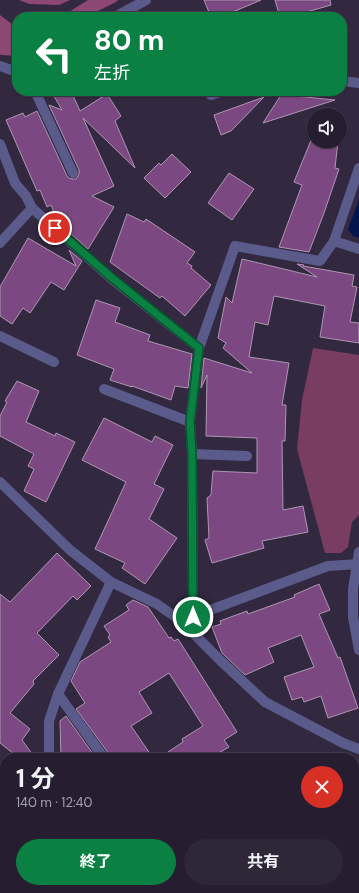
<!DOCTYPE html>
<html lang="ja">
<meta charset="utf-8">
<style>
:root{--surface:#261e30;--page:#2e2738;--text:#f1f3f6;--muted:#a4a2ab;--line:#423c4c;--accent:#0b8043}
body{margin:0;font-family:"DM Sans","Noto Sans JP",sans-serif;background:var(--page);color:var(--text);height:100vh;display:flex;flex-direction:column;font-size:15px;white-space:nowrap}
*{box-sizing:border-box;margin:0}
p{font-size:13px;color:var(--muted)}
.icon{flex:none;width:22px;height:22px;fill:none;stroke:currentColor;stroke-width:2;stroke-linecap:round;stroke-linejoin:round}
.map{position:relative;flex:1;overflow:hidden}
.details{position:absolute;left:0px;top:753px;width:359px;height:140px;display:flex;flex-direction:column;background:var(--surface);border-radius:16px 16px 0 0;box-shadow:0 1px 3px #0004,0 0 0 1px var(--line)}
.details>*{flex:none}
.hud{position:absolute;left:12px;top:12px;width:335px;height:84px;border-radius:16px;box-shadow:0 1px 3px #0004,0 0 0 1px var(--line);background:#0b8043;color:#fff;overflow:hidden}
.tools{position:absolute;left:307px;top:108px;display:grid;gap:8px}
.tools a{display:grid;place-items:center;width:40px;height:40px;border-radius:50%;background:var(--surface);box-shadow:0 1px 3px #0004,0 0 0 1px var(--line);font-size:20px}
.pin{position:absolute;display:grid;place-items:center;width:34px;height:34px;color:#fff;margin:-17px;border:2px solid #fff;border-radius:50%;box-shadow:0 1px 4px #0007}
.me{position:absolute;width:44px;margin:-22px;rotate:0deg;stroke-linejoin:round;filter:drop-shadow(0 0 3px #0008)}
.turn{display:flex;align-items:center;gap:14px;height:84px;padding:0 16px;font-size:18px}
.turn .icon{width:52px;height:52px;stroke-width:2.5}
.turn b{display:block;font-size:28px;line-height:34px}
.round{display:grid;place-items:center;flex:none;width:42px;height:42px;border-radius:21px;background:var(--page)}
.headline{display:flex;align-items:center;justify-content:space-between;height:68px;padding:0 16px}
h1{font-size:24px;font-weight:700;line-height:30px}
.primary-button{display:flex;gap:8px;margin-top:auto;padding:8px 16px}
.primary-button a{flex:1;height:46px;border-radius:24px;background:var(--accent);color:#fff;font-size:16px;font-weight:700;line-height:46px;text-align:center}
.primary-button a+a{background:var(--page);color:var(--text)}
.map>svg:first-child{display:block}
.green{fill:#783d61}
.forest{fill:#8c4872}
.water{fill:#02154d}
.building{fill:#7c4881;stroke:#ae97b0}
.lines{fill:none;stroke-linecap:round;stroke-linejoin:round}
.minor{stroke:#5b5b8b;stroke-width:10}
.route-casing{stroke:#07532c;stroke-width:10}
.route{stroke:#0b8043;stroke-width:7}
</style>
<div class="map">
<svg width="359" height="893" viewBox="0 0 359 893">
<rect width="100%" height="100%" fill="#322840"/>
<g class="green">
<path d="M313,348L359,355V515L352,522L348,547L341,553H325L297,449L302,400Z"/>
<path d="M359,869V893H336L341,888H354V874Z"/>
</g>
<g class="forest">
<path d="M19,0H70L59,5L29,4Z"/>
<path d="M88,0H118L116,2L86,17H61Z"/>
<path d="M0,15L17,28V56L1,55L0,54Z"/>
</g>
<path class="water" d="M359,200V238L353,236L348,229Z"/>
<g class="building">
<path d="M204,0H261L221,17H211Z"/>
<path d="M275,0H330L331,5L289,17H280Z"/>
<path d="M51,91H71L80,111L107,94L121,116L115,121L135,168L83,118L114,186L92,196L114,207L88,249L58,222L51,205L47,207L40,190L37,191L6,120L23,113L25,117L37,111L67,176L69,178L72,179H76L79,174V170L49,105L62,110Z"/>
<path d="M281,95H286L335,100L263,123Z"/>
<path d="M264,97L231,131L221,135L214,115Z"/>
<path d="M314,133V141H338L335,168L339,169L324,213L309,252L279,247L302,185L294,182Z"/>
<path d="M172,154L191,172L165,198L144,178L159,163L161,165Z"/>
<path d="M229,173L254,189L232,220L208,203Z"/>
<path d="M127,214L144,222L146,219L195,252L187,263L192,266L191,268L211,285L185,316L162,296L160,298L110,262Z"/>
<path d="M28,238L76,266L69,250L82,261L64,290L51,282L30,313L23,308L12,324L0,316V287Z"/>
<path d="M242,259L317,277L297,264L304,265L303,266L354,275L352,286L357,287L350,322L359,323V343L320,337L325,306L274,296L268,325L255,322L249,357L289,363L282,405H286L285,441H282L283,510L303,506L308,532L262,541L264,548L212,563L205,540L209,538L207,498L211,495L213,471L257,473V438L206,436L207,375L201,388L204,358L252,373L223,348L226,343L218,338L226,297L232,303Z"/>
<path d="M96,300L120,308L115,322L150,335L148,341L192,354L188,388L175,386L171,400L132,386V387L110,380L114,369L77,355Z"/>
<path d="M17,381L39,391L26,422L55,436L56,433L75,442L46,502L24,491L34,469L28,466L34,454L0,436V416L7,402L5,401Z"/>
<path d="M104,418L152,442L155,436L173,445L154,484L164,489L149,519L177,538L145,584L122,568L125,563L95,549L126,482L82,460Z"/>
<path d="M57,553L91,586L77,600L73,596L37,633L59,655L33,681L34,684L10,713L30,729L22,740L35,758H19L0,743V594L10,602Z"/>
<path d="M319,584L330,610L319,614L338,658L340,657L358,708L328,718L321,696L304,702L302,697L292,700L284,677L314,667L301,635L268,648L274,662L245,675L222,653L212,627L221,624L220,621L247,611L248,614L295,597L294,595Z"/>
<path d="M133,600L148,607L169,638L171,637L174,641L178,639L237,732L224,740L229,747L210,758H159L183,742L182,739L203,726L169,673L139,692L152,713L131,726L153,758H110L109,754L76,709L85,703L71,681L80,662L111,642L108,637L110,635L104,626L129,610L126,605Z"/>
<path d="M66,716L96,758H61L60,721Z"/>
</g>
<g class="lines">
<g class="minor">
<path d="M115,17L146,0"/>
<path d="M0,66L17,72"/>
<path d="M342,81L359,83"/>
<path d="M35,91L73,173"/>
<path d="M211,95L222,91"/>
<path d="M0,144L15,183L26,196L32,208L0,243"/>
<path d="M32,208L112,279L199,348"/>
<path d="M334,241L359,249"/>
<path d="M0,336L54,362"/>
<path d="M104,389L190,422"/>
<path d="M192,454L247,456"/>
<path d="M0,482L70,550L111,582L157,604L181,621L222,662L265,702L343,743L359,749"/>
<path d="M193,617L192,454L190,422L199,348L235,246L320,261L334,241L359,168"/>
<path d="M189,618L328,566L359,564"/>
<path d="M359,650L353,617V589L359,552"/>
<path d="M58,694L104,758"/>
<path d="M49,758V721L58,694L111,582"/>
<path d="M0,805L5,810"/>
<path d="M13,888L14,893"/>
<path d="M59,888V893"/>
</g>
</g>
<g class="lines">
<g class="route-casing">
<path id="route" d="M55,228L112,278L199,348L190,422L192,454L193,617"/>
</g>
<use href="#route" class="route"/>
</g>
</svg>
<div class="tools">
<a><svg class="icon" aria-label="sound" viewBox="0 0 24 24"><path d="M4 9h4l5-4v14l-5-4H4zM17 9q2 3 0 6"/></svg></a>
</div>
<div class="pin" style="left:55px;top:228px;background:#d93025"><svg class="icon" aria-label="arrive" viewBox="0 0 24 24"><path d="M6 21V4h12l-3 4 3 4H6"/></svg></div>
<svg class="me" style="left:193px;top:617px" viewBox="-20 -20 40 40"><circle r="17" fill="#0b8043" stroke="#fff" stroke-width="3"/><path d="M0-11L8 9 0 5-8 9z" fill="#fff"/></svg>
<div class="hud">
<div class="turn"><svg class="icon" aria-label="left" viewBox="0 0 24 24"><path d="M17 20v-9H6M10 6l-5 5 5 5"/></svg><div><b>80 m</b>左折</div></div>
</div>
<section class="details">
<div class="headline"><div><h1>1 分</h1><p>140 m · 12:40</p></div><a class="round" style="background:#d93025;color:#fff"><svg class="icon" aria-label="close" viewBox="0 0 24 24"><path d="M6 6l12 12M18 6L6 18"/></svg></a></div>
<div class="primary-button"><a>終了</a><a>共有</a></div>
</section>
</div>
